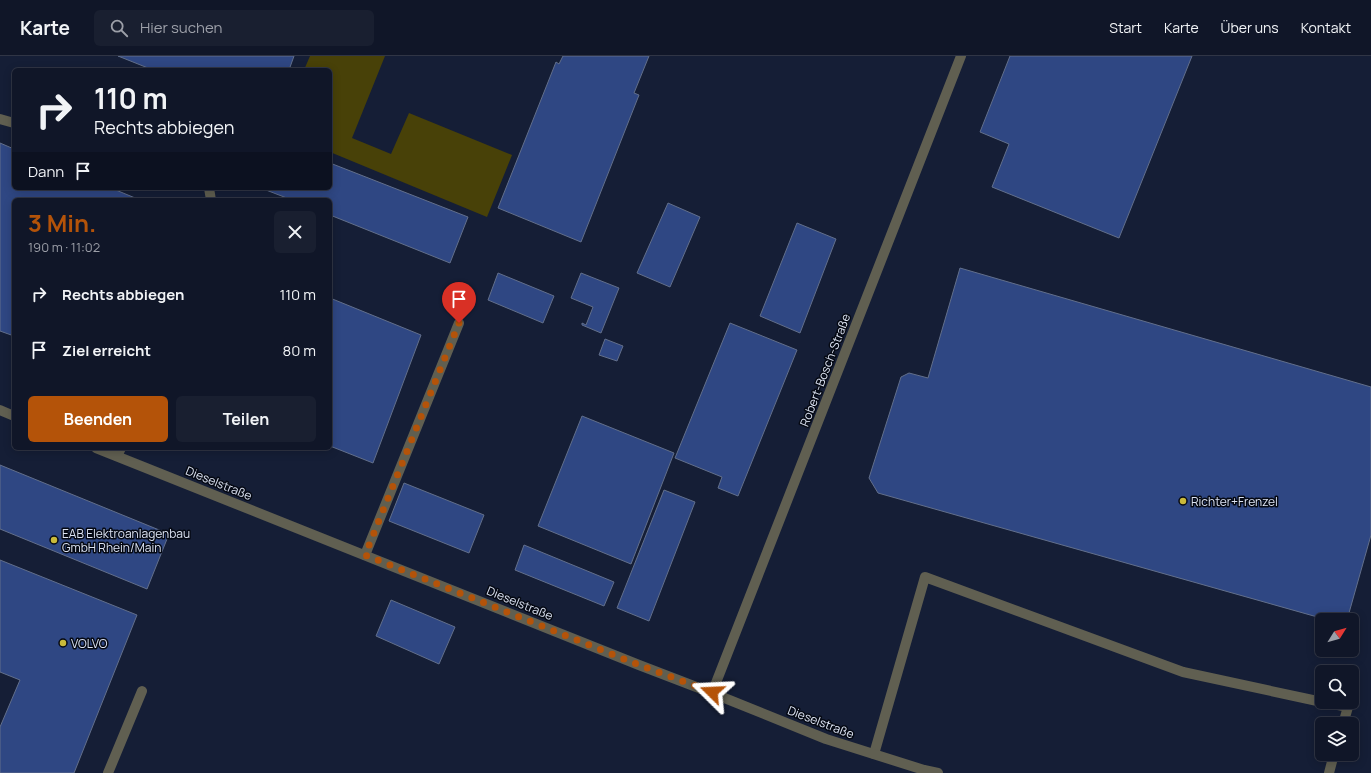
<!DOCTYPE html>
<html lang="de">
<meta charset="utf-8">
<style>
:root{--surface:#101628;--page:#191f30;--text:#f1f3f6;--muted:#9c9fa8;--line:#303545;--accent:#b45309}
body{margin:0;font-family:Manrope,sans-serif;background:var(--page);color:var(--text);height:100vh;display:flex;flex-direction:column;font-size:15px;white-space:nowrap}
*{box-sizing:border-box;margin:0}
p{font-size:13px;color:var(--muted)}
.icon{flex:none;width:22px;height:22px;fill:none;stroke:currentColor;stroke-width:2;stroke-linecap:round;stroke-linejoin:round}
.map{position:relative;flex:1;overflow:hidden}
.drawer{position:absolute;left:12px;top:142px;width:320px;height:252px;display:flex;flex-direction:column;background:var(--surface);border-radius:6px;box-shadow:0 2px 10px #0003,0 0 0 1px var(--line)}
.drawer>*{flex:none}
.top-card{position:absolute;left:12px;top:12px;width:320px;height:122px;border-radius:6px;box-shadow:0 2px 10px #0003,0 0 0 1px var(--line);background:#101628;color:var(--text);overflow:hidden}
.needle{width:26px;rotate:53deg}
.controls{position:absolute;left:1315px;top:557px;display:grid;gap:8px}
.controls a{display:grid;place-items:center;width:44px;height:44px;border-radius:6px;background:var(--surface);box-shadow:0 2px 10px #0003,0 0 0 1px var(--line);font-size:20px}
.pin{position:absolute;display:grid;place-items:center;width:34px;height:34px;color:#fff;margin:-41px -17px;border-radius:50% 50% 50% 0;rotate:-45deg;box-shadow:0 0 4px #0007}
.pin .icon{rotate:45deg}
.me{position:absolute;width:44px;margin:-22px;rotate:291deg;stroke-linejoin:round;filter:drop-shadow(0 0 3px #0008)}
.turn{display:flex;align-items:center;gap:14px;height:84px;padding:0 16px;font-size:18px}
.turn .icon{width:52px;height:52px;stroke-width:2.5}
.turn b{display:block;font-size:28px;line-height:34px}
.then{display:flex;align-items:center;height:38px;padding:0 16px;background:#0003;gap:8px;font-size:15px}
.round{display:grid;place-items:center;flex:none;width:42px;height:42px;border-radius:6px;background:var(--page)}
.head{display:flex;align-items:center;justify-content:space-between;height:68px;padding:0 16px}
h1{font-size:24px;font-weight:700;line-height:30px;color:var(--accent)}
.cta{display:flex;gap:8px;margin-top:auto;padding:8px 16px}
.cta a{flex:1;height:46px;border-radius:6px;background:var(--accent);color:#fff;font-size:16px;font-weight:700;line-height:46px;text-align:center}
.cta a+a{background:var(--page);color:var(--text)}
ul{padding:0;list-style:none}
li{display:flex;align-items:center;gap:12px;height:56px;padding:0 16px}
li div{flex:1}
li b{display:block;font-size:15px}
li em{font-style:normal}
header{display:flex;align-items:center;gap:24px;box-sizing:border-box;height:56px;padding:0 20px;background:var(--surface);border-bottom:1px solid var(--line)}
header strong{font-size:19px}
nav{display:flex;gap:22px;margin-inline-start:auto;font-size:14px}
.search{width:280px;height:36px;background:var(--page);display:flex;align-items:center;gap:10px;box-sizing:border-box;padding:0 14px;border-radius:6px;color:var(--muted);font-size:15px}
.map>svg:first-child{display:block}
.green{fill:#484108}
.building{fill:#2f4783;stroke:#626f8b}
.lines{fill:none;stroke-linecap:round;stroke-linejoin:round}
.service{stroke:#605f51;stroke-width:10}
.minor{stroke:#605f51;stroke-width:10}
.route{stroke:#b45309;stroke-width:7;stroke-dasharray:0 12.6}
.poi-dot{fill:#caba3a;stroke:#050913;stroke-width:1.5}
.labels{text-anchor:middle;dominant-baseline:central;stroke-width:3;stroke-linejoin:round;paint-order:stroke}
.street-label{font-size:12px;fill:#dce3f3;stroke:#050913}
.poi-label{font-size:12px;fill:#dce3f3;stroke:#050913;text-anchor:start}
</style>
<header>
<strong>Karte</strong>
<div class="search"><svg class="icon" aria-label="search" viewBox="0 0 24 24"><circle cx="10" cy="10" r="6"/><path d="M15 15l6 6"/></svg>Hier suchen</div>
<nav><a>Start</a><a>Karte</a><a>Über uns</a><a>Kontakt</a></nav>
</header>
<div class="map">
<svg width="1371" height="717" viewBox="0 0 1371 717">
<rect width="100%" height="100%" fill="#151e36"/>
<path class="green" d="M310,0H385L352,82L391,98L409,57L512,99L487,161L330,96V14H304Z"/>
<g class="building">
<path d="M118,0H294L289,14H153Z"/>
<path d="M563,0H649L634,37L639,39L581,186L498,152L556,6L559,8Z"/>
<path d="M1010,0H1192L1119,182L992,131L1009,88L980,76Z"/>
<path d="M0,87L14,93V132H111L140,144H14V280L0,275Z"/>
<path d="M330,107L468,161L450,207L330,159V144H292L266,134L267,132H330Z"/>
<path d="M668,147L700,161L670,231L637,217Z"/>
<path d="M797,167L836,183L800,277L760,260Z"/>
<path d="M960,212L1371,331V479L1347,564H1328L878,437L869,422L901,321L909,317L928,322Z"/>
<path d="M498,217L554,240L543,267L488,244Z"/>
<path d="M581,217L619,232L601,277L582,269V267L586,269L593,251L571,242Z"/>
<path d="M330,242L421,279L373,407L330,390Z"/>
<path d="M730,267L797,294L738,440L718,432L722,421L675,402Z"/>
<path d="M605,283L623,290L617,305L599,299Z"/>
<path d="M582,360L674,397L631,508L538,470Z"/>
<path d="M0,409L169,478L147,533L0,473Z"/>
<path d="M404,427L484,459L469,497L389,465Z"/>
<path d="M664,434L695,446L649,565L617,552Z"/>
<path d="M524,489L614,526L604,550L515,514Z"/>
<path d="M0,504L137,559L74,717H0V671L20,624L0,616Z"/>
<path d="M391,544L455,571L439,608L376,580Z"/>
</g>
<g class="lines">
<g class="service">
<path d="M0,63L14,67"/>
<path d="M209,132L211,144"/>
<path d="M117,400L121,392"/>
<path d="M365,499L459,267"/>
<path d="M1323,646L1348,651L1343,668"/>
<path d="M874,698L925,521L1183,616L1322,646"/>
<path d="M108,717L142,635"/>
<path d="M1329,717L1334,698"/>
</g>
<g class="minor">
<path d="M0,354L14,360"/>
<path d="M96,392L639,609L712,637L826,683L924,714L938,717"/>
<path d="M712,637L961,0"/>
</g>
</g>
<g class="lines">
<path class="route" d="M459,267L365,499L639,609L712,636"/>
</g>
<g class="poi-dot">
<circle cx="1183" cy="445" r="4"/>
<circle cx="54" cy="484" r="4"/>
<circle cx="63" cy="587" r="4"/>
</g>
<g class="labels">
<g class="street-label">
<text transform="translate(825 314) rotate(-69)">Robert-Bosch-Straße</text>
<text transform="translate(219 427) rotate(22)">Dieselstraße</text>
<text transform="translate(520 547) rotate(22)">Dieselstraße</text>
<text transform="translate(821 666) rotate(21)">Dieselstraße</text>
</g>
<g class="poi-label">
<text x="1191" y="445">Richter+Frenzel</text>
<text x="62" y="477">EAB Elektroanlagenbau<tspan x="62" dy="14">GmbH Rhein/Main</tspan></text>
<text x="71" y="587">VOLVO</text>
</g>
</g>
</svg>
<div class="controls">
<a><svg class="needle" viewBox="-14 -14 28 28"><path d="M0-13l5 13h-10z" fill="#e53935"/><path d="M0 13l5-13h-10z" fill="#9c9fa8"/></svg></a>
<a><svg class="icon" aria-label="search" viewBox="0 0 24 24"><circle cx="10" cy="10" r="6"/><path d="M15 15l6 6"/></svg></a>
<a><svg class="icon" aria-label="layers" viewBox="0 0 24 24"><path d="M12 4l9 5-9 5-9-5zM3 14l9 5 9-5"/></svg></a>
</div>
<div class="pin" style="left:459px;top:267px;background:#d93025"><svg class="icon" aria-label="arrive" viewBox="0 0 24 24"><path d="M6 21V4h12l-3 4 3 4H6"/></svg></div>
<svg class="me" style="left:712px;top:636px" viewBox="-20 -20 40 40"><path d="M0-17L14 15 0 8-14 15z" fill="#b45309" stroke="#fff" stroke-width="4"/></svg>
<div class="top-card">
<div class="turn"><svg class="icon" aria-label="right" viewBox="0 0 24 24"><path d="M7 20v-9h11M14 6l5 5-5 5"/></svg><div><b>110 m</b>Rechts abbiegen</div></div>
<div class="then">Dann<svg class="icon" aria-label="arrive" viewBox="0 0 24 24"><path d="M6 21V4h12l-3 4 3 4H6"/></svg></div>
</div>
<section class="drawer">
<div class="head"><div><h1>3 Min.</h1><p>190 m · 11:02</p></div><a class="round"><svg class="icon" aria-label="close" viewBox="0 0 24 24"><path d="M6 6l12 12M18 6L6 18"/></svg></a></div>
<ul>
<li><svg class="icon" aria-label="right" viewBox="0 0 24 24"><path d="M7 20v-9h11M14 6l5 5-5 5"/></svg><div><b>Rechts abbiegen</b></div><em>110 m</em></li>
<li><svg class="icon" aria-label="arrive" viewBox="0 0 24 24"><path d="M6 21V4h12l-3 4 3 4H6"/></svg><div><b>Ziel erreicht</b></div><em>80 m</em></li>
</ul>
<div class="cta"><a>Beenden</a><a>Teilen</a></div>
</section>
</div>
